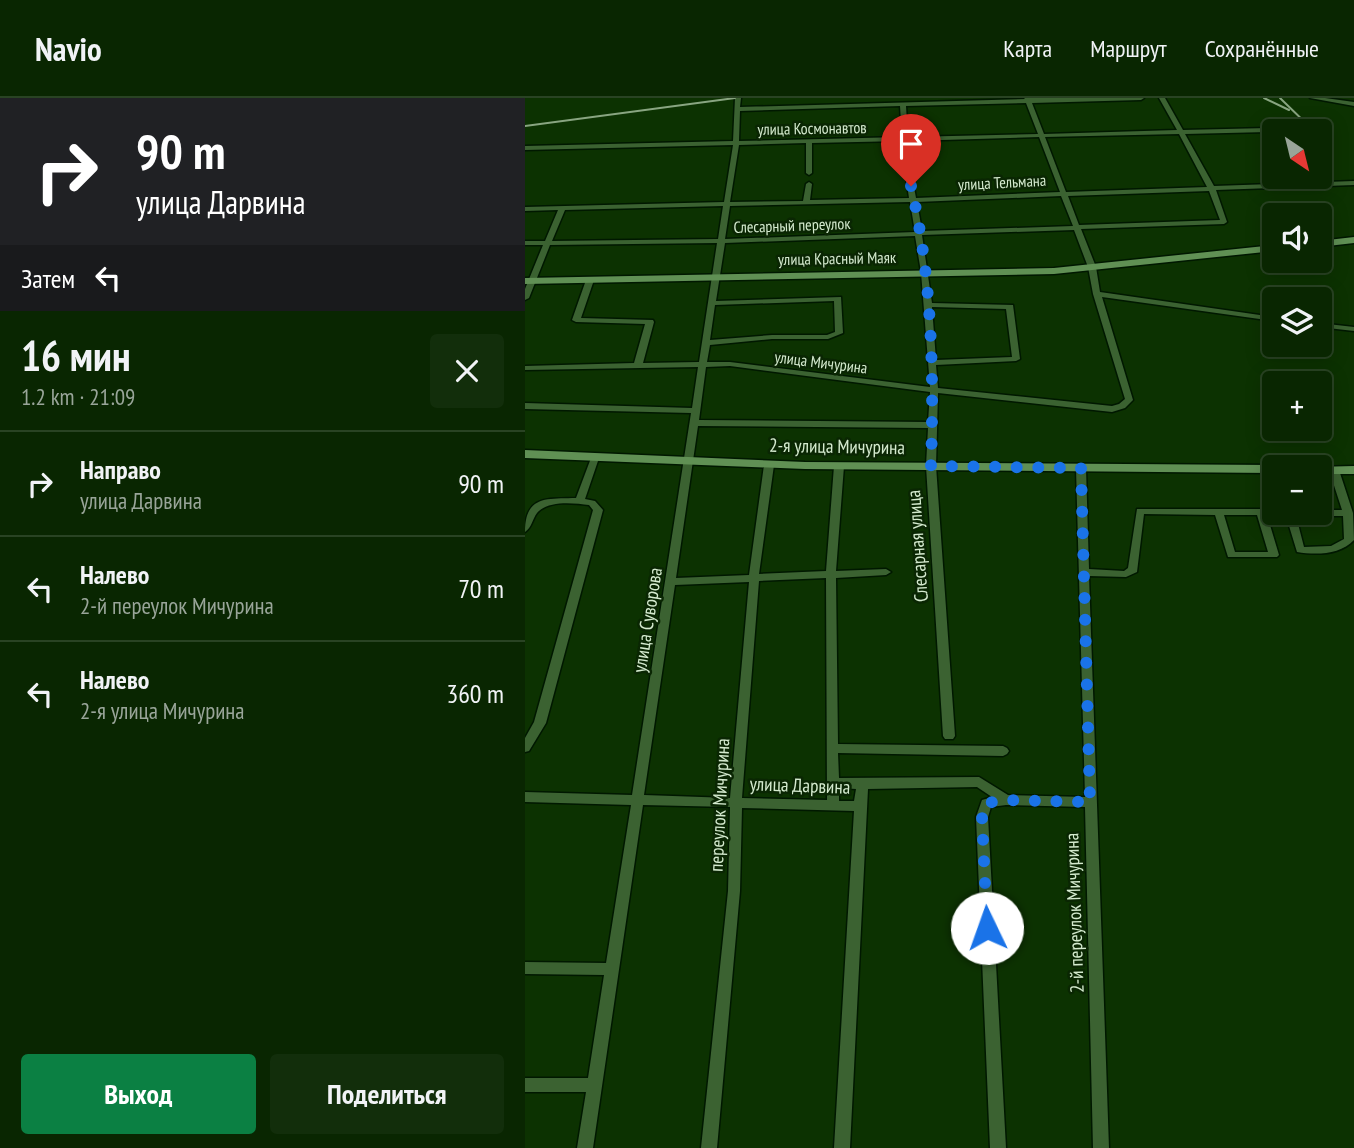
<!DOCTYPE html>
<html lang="ru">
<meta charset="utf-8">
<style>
:root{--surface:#092601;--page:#122e0b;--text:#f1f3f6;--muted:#99a599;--line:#294323;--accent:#0b8043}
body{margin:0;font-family:"PT Sans Narrow",sans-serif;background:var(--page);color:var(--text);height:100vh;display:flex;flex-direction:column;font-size:26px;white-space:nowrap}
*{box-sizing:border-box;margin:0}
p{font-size:23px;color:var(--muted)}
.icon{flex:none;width:38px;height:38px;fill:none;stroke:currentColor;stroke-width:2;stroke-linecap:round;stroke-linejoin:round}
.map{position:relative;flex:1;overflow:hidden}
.side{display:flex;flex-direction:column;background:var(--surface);width:525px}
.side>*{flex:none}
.top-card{background:#202124;color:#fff;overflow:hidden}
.needle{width:46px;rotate:145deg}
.buttons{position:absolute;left:737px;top:21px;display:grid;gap:14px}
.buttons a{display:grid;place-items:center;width:70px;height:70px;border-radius:7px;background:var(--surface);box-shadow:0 4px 18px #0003,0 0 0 2px var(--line);font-size:35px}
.pin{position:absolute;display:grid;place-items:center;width:60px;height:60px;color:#fff;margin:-72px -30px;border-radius:50% 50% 50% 0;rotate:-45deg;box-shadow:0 0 7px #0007}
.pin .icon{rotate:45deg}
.me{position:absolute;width:77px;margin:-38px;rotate:357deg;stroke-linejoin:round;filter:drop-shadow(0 0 5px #0008)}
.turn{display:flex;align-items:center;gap:24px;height:147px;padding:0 21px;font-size:32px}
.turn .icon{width:91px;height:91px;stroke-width:2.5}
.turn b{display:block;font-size:49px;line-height:60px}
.then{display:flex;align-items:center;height:66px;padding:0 21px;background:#0003;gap:14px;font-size:26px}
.round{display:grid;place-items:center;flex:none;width:74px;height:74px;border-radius:7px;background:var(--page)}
.head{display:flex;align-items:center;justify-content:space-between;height:119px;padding:0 21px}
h1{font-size:42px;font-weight:700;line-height:52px}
.button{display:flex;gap:14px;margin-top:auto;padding:14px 21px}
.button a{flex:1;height:80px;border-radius:7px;background:var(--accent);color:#fff;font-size:28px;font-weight:700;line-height:80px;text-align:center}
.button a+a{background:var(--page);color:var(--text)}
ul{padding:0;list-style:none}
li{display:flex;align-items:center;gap:21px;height:105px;padding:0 21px;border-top:2px solid var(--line)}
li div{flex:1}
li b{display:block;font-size:26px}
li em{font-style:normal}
header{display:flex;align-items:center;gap:42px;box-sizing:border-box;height:98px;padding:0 35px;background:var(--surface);border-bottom:2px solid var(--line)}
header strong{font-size:33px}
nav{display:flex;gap:38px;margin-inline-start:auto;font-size:24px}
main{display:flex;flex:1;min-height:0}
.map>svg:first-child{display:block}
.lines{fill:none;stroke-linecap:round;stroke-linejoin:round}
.minor-casing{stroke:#001800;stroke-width:3}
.major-casing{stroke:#001800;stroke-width:3}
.minor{fill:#3b6231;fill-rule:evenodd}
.major{fill:#609054;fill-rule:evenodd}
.rail{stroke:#89a581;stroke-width:2}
.route{stroke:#1a73e8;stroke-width:12;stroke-dasharray:0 21.6}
.labels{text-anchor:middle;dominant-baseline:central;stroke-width:5;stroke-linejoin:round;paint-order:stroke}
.far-street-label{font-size:16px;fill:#d4eace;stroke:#0a2603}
.street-label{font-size:19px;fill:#d4eace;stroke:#0a2603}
</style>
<header>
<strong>Navio</strong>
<nav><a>Карта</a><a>Маршрут</a><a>Сохранённые</a></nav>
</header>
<main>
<section class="side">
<div class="top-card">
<div class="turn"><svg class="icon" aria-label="right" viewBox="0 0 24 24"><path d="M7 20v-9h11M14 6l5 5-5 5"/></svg><div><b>90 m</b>улица Дарвина</div></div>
<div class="then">Затем<svg class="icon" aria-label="left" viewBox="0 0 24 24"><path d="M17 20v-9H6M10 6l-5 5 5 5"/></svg></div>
</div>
<div class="head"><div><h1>16 мин</h1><p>1.2 km · 21:09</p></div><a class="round"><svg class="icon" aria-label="close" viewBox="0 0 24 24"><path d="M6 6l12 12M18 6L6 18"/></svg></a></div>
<ul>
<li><svg class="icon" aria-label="right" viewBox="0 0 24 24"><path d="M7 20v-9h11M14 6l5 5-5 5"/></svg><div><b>Направо</b><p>улица Дарвина</p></div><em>90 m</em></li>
<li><svg class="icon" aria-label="left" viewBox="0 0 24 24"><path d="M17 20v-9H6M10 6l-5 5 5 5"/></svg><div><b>Налево</b><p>2-й переулок Мичурина</p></div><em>70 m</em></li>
<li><svg class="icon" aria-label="left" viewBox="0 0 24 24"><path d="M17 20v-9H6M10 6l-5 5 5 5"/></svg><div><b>Налево</b><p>2-я улица Мичурина</p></div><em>360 m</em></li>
</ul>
<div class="button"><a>Выход</a><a>Поделиться</a></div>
</section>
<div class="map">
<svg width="829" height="1050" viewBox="0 0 829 1050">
<rect width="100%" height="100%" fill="#0c3201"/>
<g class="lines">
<g class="minor-casing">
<g id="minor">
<path d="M210,0H216L215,9L500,1L499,0H619L616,2L507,5L519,36L652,32L634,0H640L658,32L743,30L746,32L743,34L660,36L689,88L829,83V87L691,92L702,124L699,126L556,131L571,169L575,194L749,219V223L577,199L608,302L600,310L587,314L413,295L411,368L430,638L428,641H420L418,638L401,368L403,330L173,328L151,480L224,477L239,367L244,364L249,367L234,476L301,473L309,368L314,365L317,366L319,368L311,473L361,471L366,474L361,477L311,480L313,646L478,648L482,650L484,653L482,656L478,658L313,655L314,680L454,679L483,697L560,699L551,370L553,368L556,367L561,370L564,471L599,473L603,470L612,411H749V415H753L749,417H742L754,457L752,459H703L690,417L619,416L612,474L601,479L564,478L584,1050H568L560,709L481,707L466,709L463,719L481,1050H465L451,719L457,702L467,699L452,689L343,691L325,1050H309L329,713L217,710L215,793L192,1050H176L203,793L205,709L118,707L68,1050H52L61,994H0V980H63L79,877L0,876V864L81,865L106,707L0,704V694L107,697L166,315L0,311V305L167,310L173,269L0,272V268L109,265L120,226L51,224L47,222L61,182L65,180L69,182L56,220L128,222L129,224L118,265L174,264L192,145L25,147L4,200L0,202V191L18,147H0V143H20L33,112L0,113V109L199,104L208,47L0,52V48L208,43ZM501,5L513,36L383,39L381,8ZM375,8L377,39L214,43L215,13ZM654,36L682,89L541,94L520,39ZM514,39L535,94L391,100L386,73L384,43ZM378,43L380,73L384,100L285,102L287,86L284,84L281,86L278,103L205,104L214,47L281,45V75L284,77L287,75V45ZM684,93L695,122L554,127L543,98ZM536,98L548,128L397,133L392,104ZM385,104L390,134L200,141L205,108ZM198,108L193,141L27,143L40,112ZM549,132L563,169L568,196L600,301L594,306L587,308L413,290L411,267L491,263L495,261L488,207L407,205L397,137ZM390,138L396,174L405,289L205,264H182L185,247L247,241H303L318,235L316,199L191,203L200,145ZM309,203L310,234L302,237H247L185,242L190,207ZM407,209L481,211L487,259L411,262ZM205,268L405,294L403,324L174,322L181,269ZM699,417H732L743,454H710ZM301,480L302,702L217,700L234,483ZM224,484L205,700L119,697L150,487ZM314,690L331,691L329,703H314Z"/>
<path d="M785,0H800L829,4V8Z"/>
<path d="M794,225L829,229V233L794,229Z"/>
<path d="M70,357L74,360L60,401L70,403L78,412L21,625L4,653L0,654V640L9,624L68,412L64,407C49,405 23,402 12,415C7,422 7,429 0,434C0,397 22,401 51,400L66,360Z"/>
<path d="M809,369L814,372L828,415L829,442C815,457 791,457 772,454L761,418L755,415H794V412H817L804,372ZM771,418H818L819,441L806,448L779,449Z"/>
</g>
</g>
<g class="major-casing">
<g id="major">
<path d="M829,139V145L794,149V143Z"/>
<path d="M749,147V153L529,176L0,186V180L529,170Z"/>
<path d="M0,352L280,364L749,367L754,369H749V375L280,371L0,360Z"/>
<path d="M829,368V376H794V369H790Z"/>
</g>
</g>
<use href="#minor" class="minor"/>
<use href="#major" class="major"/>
<g class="rail">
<path d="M739,0L764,12"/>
<path d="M755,0L789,33"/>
<path d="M0,28L210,0"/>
<path d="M794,38L804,45"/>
</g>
</g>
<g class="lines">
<path class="route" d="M386,88C407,179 409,274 406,368L556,370L565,704L481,702L461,705L457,719L462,830"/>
</g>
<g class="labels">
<g class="far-street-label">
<text transform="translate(287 30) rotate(-1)">улица Космонавтов</text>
<text transform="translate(477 84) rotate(-3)">улица Тельмана</text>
<text transform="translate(267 127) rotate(-2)">Слесарный переулок</text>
<text transform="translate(312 160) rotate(-1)">улица Красный Маяк</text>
<text transform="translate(296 264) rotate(7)">улица Мичурина</text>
</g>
<g class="street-label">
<text transform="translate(312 348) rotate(1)">2-я улица Мичурина</text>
<text transform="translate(392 448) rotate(-94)">Слесарная улица</text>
<text transform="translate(122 522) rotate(-81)">улица Суворова</text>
<text transform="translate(275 687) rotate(2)">улица Дарвина</text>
<text transform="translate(194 707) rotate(-87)">переулок Мичурина</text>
<text transform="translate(549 815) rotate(-92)">2-й переулок Мичурина</text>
</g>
</g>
</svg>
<div class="buttons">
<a><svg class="needle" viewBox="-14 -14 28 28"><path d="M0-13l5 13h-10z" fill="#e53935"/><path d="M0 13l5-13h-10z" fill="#99a599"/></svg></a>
<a><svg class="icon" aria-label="sound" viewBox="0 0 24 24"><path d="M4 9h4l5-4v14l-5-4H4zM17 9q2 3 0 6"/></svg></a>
<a><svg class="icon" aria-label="layers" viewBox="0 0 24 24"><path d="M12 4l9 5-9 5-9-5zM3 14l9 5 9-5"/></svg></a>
<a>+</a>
<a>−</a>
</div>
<div class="pin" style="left:386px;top:88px;background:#d93025"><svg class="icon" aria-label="arrive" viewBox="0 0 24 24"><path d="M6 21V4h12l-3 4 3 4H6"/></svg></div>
<svg class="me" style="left:462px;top:830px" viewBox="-20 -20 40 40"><circle r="19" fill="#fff"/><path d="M0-13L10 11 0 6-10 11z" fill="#1a73e8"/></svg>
</div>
</main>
